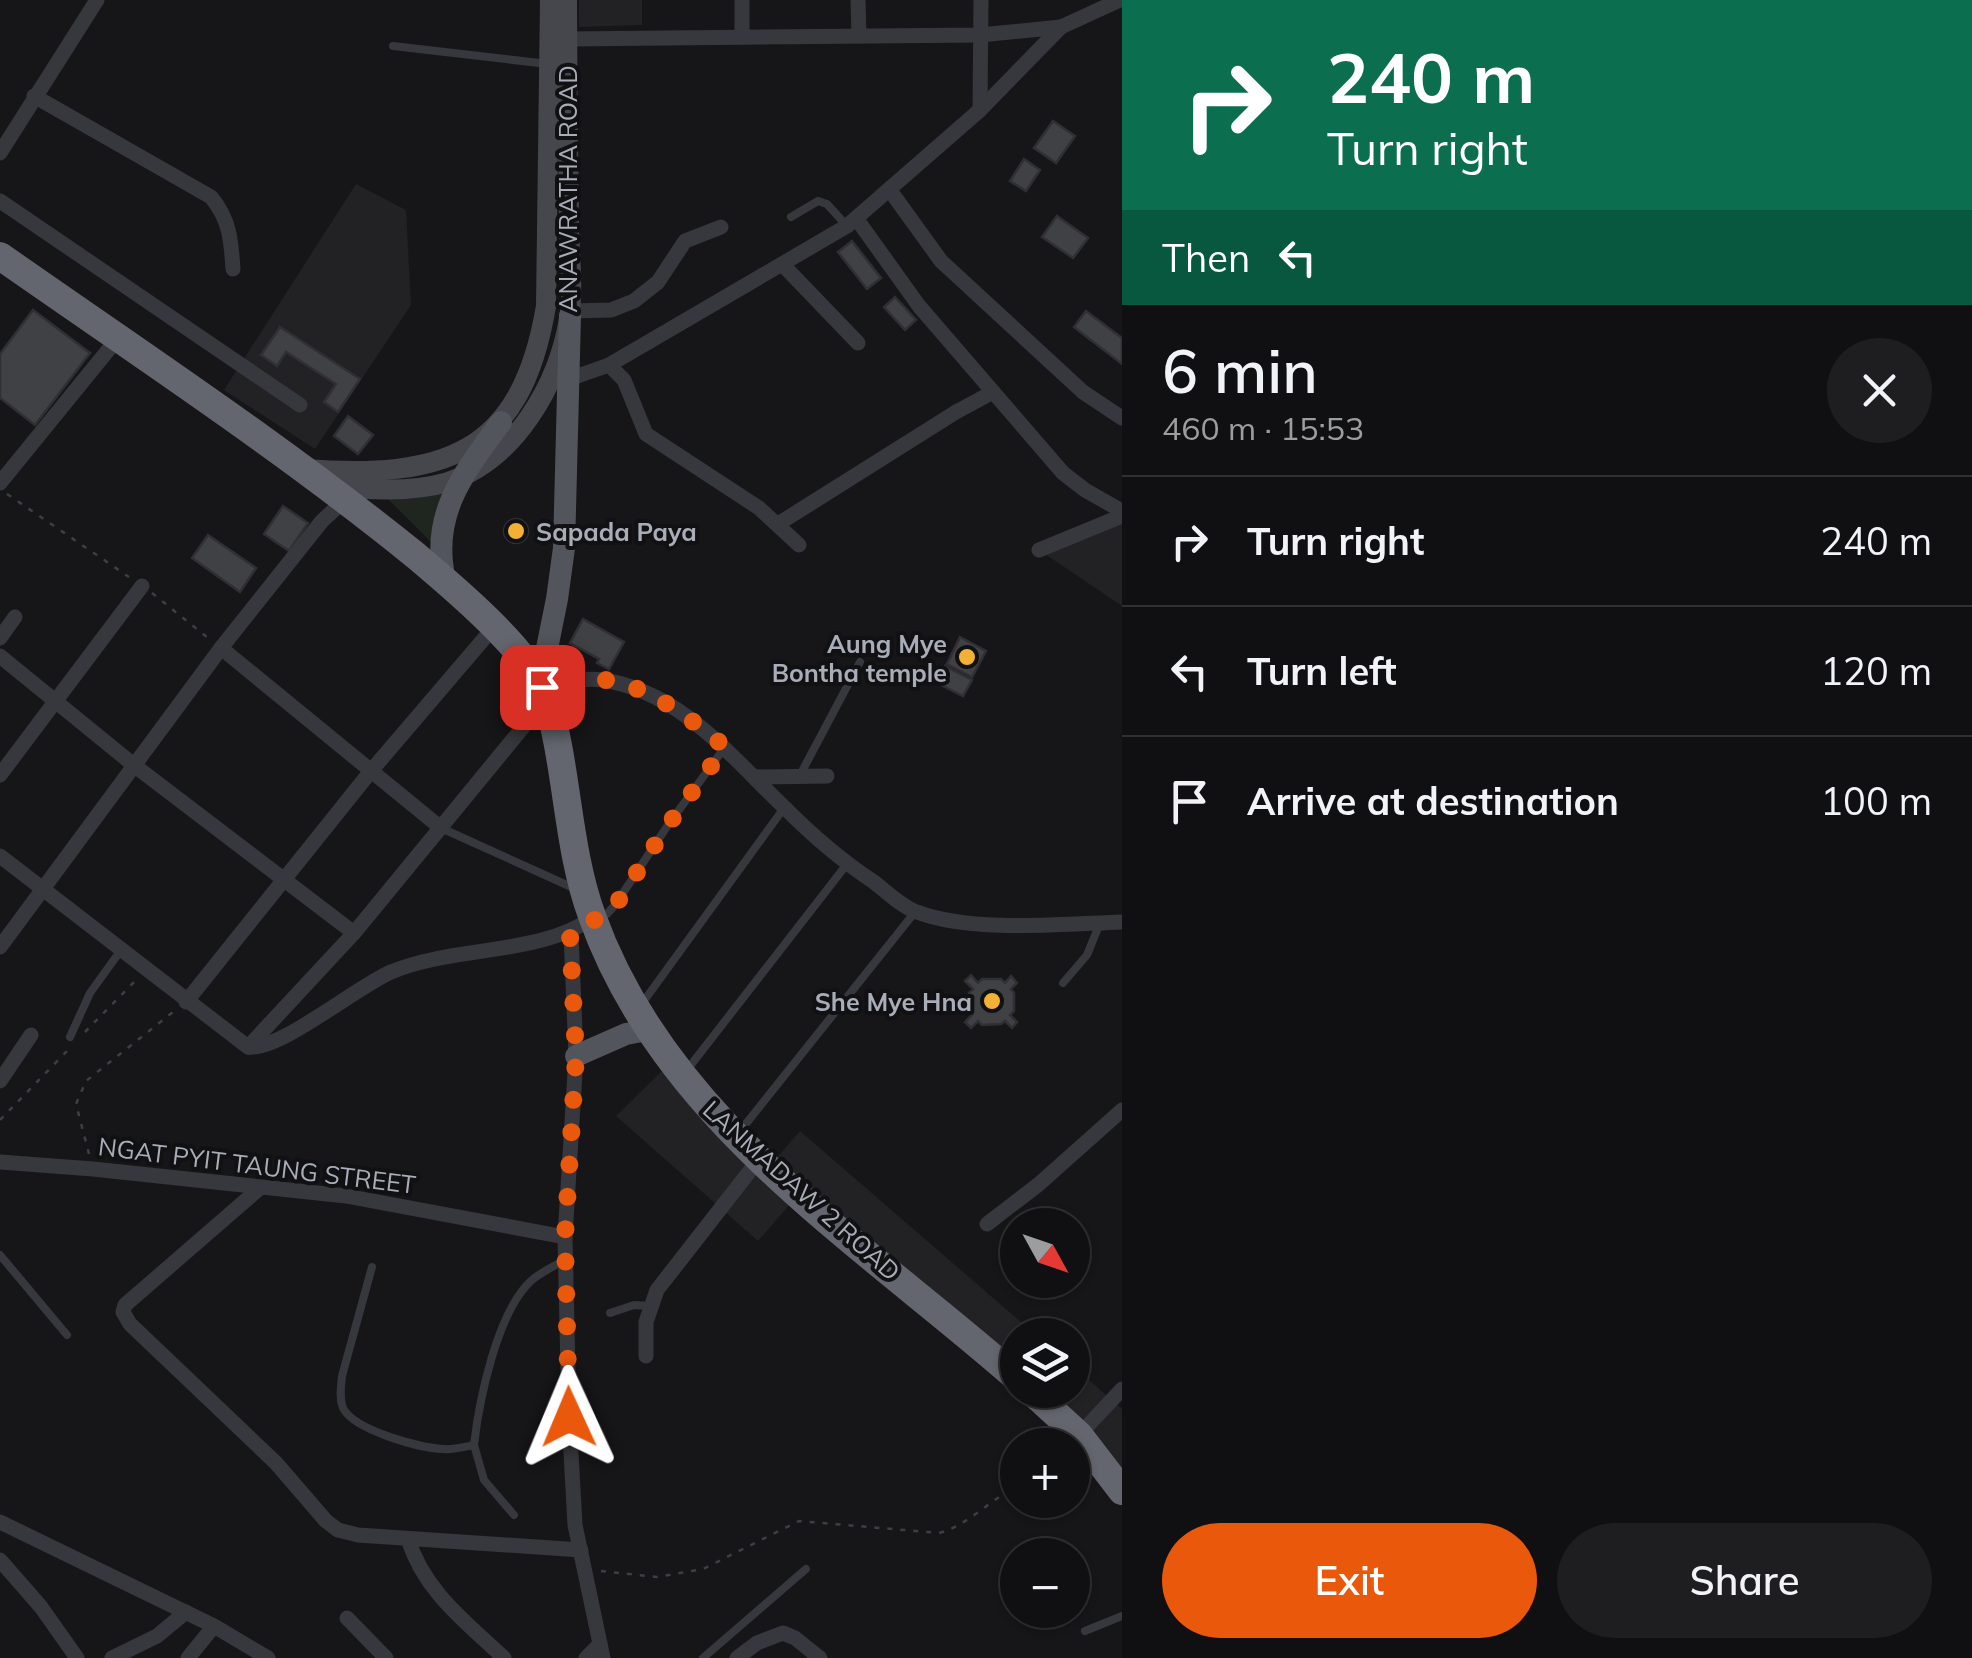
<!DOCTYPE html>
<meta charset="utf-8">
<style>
:root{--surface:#101012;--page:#1e1e20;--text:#f1f3f6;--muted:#9c9d9f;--line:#303032;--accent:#ea580c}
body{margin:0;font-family:Mulish,sans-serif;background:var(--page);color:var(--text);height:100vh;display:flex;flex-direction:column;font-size:38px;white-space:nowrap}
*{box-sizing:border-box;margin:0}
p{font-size:32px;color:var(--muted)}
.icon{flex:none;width:55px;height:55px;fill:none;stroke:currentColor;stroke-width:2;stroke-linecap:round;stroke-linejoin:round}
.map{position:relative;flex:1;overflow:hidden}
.drawer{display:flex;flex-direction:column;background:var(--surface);width:850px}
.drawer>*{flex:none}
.guide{background:#0b6e4f;color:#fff;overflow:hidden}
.needle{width:65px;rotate:130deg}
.fabs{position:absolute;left:1000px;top:1208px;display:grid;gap:20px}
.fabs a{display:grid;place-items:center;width:90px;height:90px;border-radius:50%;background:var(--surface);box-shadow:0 2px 8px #0004,0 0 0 2px var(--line);font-size:50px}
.pin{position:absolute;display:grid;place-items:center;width:85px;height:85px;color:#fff;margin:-42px;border-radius:20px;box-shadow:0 5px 15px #0006}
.me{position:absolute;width:110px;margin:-55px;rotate:359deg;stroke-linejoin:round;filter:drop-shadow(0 0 8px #0008)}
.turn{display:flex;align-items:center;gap:35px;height:210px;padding:0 40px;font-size:45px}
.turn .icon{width:130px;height:130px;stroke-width:2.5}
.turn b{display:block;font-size:70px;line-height:85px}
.then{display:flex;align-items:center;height:95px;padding:0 40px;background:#0003;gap:20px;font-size:38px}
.round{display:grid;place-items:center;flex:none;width:105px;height:105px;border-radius:52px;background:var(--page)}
.headline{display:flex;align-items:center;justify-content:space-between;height:170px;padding:0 40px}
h1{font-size:60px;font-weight:600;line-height:75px}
.action{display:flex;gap:20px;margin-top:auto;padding:20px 40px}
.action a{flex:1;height:115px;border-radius:60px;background:var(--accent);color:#fff;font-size:40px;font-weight:600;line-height:115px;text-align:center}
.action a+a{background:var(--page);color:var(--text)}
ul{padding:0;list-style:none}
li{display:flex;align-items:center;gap:30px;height:130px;padding:0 40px;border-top:2px solid var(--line)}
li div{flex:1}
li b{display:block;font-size:38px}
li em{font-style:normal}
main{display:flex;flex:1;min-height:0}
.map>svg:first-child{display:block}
.built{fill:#222225}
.green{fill:#1e261f}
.building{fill:#404145;stroke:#303034;stroke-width:2.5}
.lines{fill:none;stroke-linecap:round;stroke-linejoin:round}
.path{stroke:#3d3f44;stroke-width:2.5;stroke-dasharray:5 8;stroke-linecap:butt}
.lane{stroke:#37383d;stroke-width:8}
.street{stroke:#37383d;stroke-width:15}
.secondary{stroke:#45474d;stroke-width:20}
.primary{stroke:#53555c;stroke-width:22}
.highway{stroke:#63666e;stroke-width:28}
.route{stroke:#ea580c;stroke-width:18;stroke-dasharray:0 32.4}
.poi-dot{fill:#f2b134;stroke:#111113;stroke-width:4}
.labels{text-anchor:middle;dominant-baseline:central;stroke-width:8;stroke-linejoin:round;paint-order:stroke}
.street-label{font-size:25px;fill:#a8adb8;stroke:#111113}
.poi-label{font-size:25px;font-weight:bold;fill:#a8adb8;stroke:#111113;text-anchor:end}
</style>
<main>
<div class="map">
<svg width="1122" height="1658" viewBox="0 0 1122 1658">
<rect width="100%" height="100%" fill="#161618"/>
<g class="built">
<path d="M579,0H642V25L579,27Z"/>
<path d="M356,184L406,210L411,305L315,449L224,390Z"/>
<path d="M1122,516V606L1039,550Z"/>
<path d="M670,1063L768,1168L800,1131L1036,1335H1018L1017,1383L797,1196L758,1241L616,1116Z"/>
<path d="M1073,1366L1122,1409V1474L1026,1390H1072Z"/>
</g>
<path class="green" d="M446,487L435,546L387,498Z"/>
<g class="building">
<path d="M1053,121L1075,136L1056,163L1034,148Z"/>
<path d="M1024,159L1040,170L1026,191L1010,181Z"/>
<path d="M1057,216L1088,238L1073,258L1042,237Z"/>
<path d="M852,241L881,278L867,289L838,252Z"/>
<path d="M895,297L916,320L905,330L884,307Z"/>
<path d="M33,310L90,353L35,425L0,398V354Z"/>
<path d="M1086,311L1122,338V364L1074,327Z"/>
<path d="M280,327L360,379L338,412L324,402L336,384L286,352L277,366L261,355Z"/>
<path d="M348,416L373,435L358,454L334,436Z"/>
<path d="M283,506L308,523L289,551L264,534Z"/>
<circle cx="516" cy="531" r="12"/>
<path d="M208,535L256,568L240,592L192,558Z"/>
<path d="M583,619L624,642L609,669L597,663L599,659L570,643Z"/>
<path d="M960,637L986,651L972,677L947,664Z"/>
<path d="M945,666L972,680L963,696L937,683Z"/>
<path d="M971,975L978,983L982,979H1001L1005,983L1011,976L1017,983L1011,989L1014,993V1011L1010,1015L1017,1022L1012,1028L1005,1021L1001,1024L982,1025L978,1021L971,1028L965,1022L972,1015L969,1011V993L973,989L965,981Z"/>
</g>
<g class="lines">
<g class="path">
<path d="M7,494L129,577"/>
<path d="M152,593L208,638"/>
<path d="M85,1032L135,981"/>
<path d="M0,1120L69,1049"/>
<path d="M89,1154L76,1104L86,1081L173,1012"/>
<path d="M1072,1480L1084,1479"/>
<path d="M601,1571L657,1577L703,1569L799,1521L939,1533C969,1525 990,1499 1018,1486"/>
</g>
<g class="lane">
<path d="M393,46L548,64"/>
<path d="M791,217L818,201L827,204L847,226"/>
<path d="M799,777L860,662"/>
<path d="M441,828L578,890"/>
<path d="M597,917L607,914L615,905L668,825L725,747"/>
<path d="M1063,983L1087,955L1100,923"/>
<path d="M641,1005L784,808"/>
<path d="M70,1037L90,993L121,950"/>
<path d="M687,1070L847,864"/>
<path d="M741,1130L915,912"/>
<path d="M0,1255L67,1335"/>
<path d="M372,1267L342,1376C341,1387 339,1398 343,1408C354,1430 419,1448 443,1449C453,1450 464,1447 474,1445C479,1401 497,1311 532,1280C541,1272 555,1266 566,1259"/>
<path d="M610,1313L634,1305L649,1306"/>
<path d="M474,1445L484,1480L514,1515"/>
<path d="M1085,1631L1122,1616"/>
<path d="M703,1658L806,1569"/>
</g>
<g class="street">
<path d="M742,0V37"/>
<path d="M858,0L859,36"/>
<path d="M567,39L980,35L1061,27"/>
<path d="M34,96L211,197C230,220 231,240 233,269"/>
<path d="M980,110L981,0"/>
<path d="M0,153L97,0"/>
<path d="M889,189L941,261L1083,392L1122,418"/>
<path d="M0,201L300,405"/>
<path d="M856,218L919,306L1063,473L1085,490L1122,511"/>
<path d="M783,265L858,343"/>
<path d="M570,311L611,310L634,301L658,282L685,241L721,227"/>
<path d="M609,365L624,380L646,434L759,508L799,545"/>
<path d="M569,379L609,365L847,226L980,110L1061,27L1120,0"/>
<path d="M0,483L118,338"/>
<path d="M778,524L956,412L993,392"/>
<path d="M1039,550L1122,516"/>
<path d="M0,638L15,617"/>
<path d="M221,648L441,828"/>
<path d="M0,656L135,766L354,933"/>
<path d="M542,687C562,683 583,677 603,680C682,692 732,758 786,809C813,836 842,861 874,882C887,892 902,907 917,912C972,933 1063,924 1122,922"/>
<path d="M0,775L142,586"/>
<path d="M755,777L827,776"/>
<path d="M0,856L248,1047L354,933L547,698"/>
<path d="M571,934L576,1056L565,1237L569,1417L575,1525L603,1658"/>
<path d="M0,947L221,648L322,521L349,496"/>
<path d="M186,1002L371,771L494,627"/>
<path d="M248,1047C280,1051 356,987 391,972C453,946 541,955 592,918"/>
<path d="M0,1081L31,1035"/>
<path d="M0,1162L93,1169L346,1196L565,1237"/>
<path d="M261,1187L125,1305L123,1312L130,1324L276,1463L326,1521L338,1530L358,1535L581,1550"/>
<path d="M987,1224L1039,1184L1122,1110"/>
<path d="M646,1356V1322L657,1290L760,1158"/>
<path d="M1079,1435L1122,1389"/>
<path d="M0,1522L214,1626L268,1658"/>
<path d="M408,1539C424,1591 466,1622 504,1658"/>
<path d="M0,1560L41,1607L77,1658"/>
<path d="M347,1618L386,1658"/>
<path d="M112,1658L157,1636L186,1612"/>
<path d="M188,1658L214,1626"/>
<path d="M586,1658L600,1644"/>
<path d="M737,1658L757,1643L783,1633L795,1638L820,1658"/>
</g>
<g class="secondary">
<path d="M303,469C443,479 521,456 546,306L550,0"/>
<path d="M327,485C364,490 411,493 448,482C515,460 558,385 569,319C574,288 569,252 569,220C568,147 567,73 567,0"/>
</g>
<g class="primary">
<path d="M443,570C433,509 467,469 501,422"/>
<path d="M540,683L557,599L564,548L570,316"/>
<path d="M576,1056L626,1034L647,1030"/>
</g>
<g class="highway">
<path d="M0,256C140,354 283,448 415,555C453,587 526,648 545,693C568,763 566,845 592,916C665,1121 861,1241 1018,1379"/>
<path d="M1030,1390L1079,1435L1122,1491"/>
</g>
</g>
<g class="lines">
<path class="route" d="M542,687C560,683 578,678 596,679C645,682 690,718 725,747L668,825L615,906C603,918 585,923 570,934L576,1056L565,1237L569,1417"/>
</g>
<g class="poi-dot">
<circle cx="516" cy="531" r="10"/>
<circle cx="967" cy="657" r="10"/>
<circle cx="992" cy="1001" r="10"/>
</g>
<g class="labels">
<g class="street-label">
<text transform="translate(567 189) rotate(-90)">ANAWRATHA ROAD</text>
<text transform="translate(257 1165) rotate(7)">NGAT PYIT TAUNG STREET</text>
<text transform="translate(802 1190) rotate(42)">LANMADAW 2 ROAD</text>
</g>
<g class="poi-label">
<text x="536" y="531" text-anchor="start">Sapada Paya</text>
<text x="947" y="643">Aung Mye<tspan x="947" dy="29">Bontha temple</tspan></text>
<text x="972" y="1001">She Mye Hna</text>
</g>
</g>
</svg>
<div class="fabs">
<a><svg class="needle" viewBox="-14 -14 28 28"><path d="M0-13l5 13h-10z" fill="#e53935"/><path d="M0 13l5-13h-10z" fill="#9c9d9f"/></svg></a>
<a><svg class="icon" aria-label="layers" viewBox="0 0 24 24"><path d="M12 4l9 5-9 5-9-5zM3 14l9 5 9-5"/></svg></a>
<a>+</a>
<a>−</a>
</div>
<div class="pin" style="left:542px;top:687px;background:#d93025"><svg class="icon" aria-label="arrive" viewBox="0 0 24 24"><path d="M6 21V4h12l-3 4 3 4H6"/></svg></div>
<svg class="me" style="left:569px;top:1417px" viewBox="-20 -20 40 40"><path d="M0-17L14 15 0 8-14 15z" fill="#ea580c" stroke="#fff" stroke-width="4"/></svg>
</div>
<section class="drawer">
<div class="guide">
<div class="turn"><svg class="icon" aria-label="right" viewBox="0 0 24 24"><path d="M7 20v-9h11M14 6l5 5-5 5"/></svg><div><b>240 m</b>Turn right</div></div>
<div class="then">Then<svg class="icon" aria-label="left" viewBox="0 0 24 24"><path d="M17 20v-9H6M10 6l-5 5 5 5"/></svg></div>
</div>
<div class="headline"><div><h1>6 min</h1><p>460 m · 15:53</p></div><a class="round"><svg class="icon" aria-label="close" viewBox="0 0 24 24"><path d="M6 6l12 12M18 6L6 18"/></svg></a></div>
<ul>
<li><svg class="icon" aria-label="right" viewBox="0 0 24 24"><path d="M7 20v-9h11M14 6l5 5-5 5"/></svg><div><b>Turn right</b></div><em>240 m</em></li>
<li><svg class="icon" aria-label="left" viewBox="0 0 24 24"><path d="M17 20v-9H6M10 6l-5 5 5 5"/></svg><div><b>Turn left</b></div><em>120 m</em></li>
<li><svg class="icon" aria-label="arrive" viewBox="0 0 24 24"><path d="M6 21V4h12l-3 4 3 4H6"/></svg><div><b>Arrive at destination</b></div><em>100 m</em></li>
</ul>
<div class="action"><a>Exit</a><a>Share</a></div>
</section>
</main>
